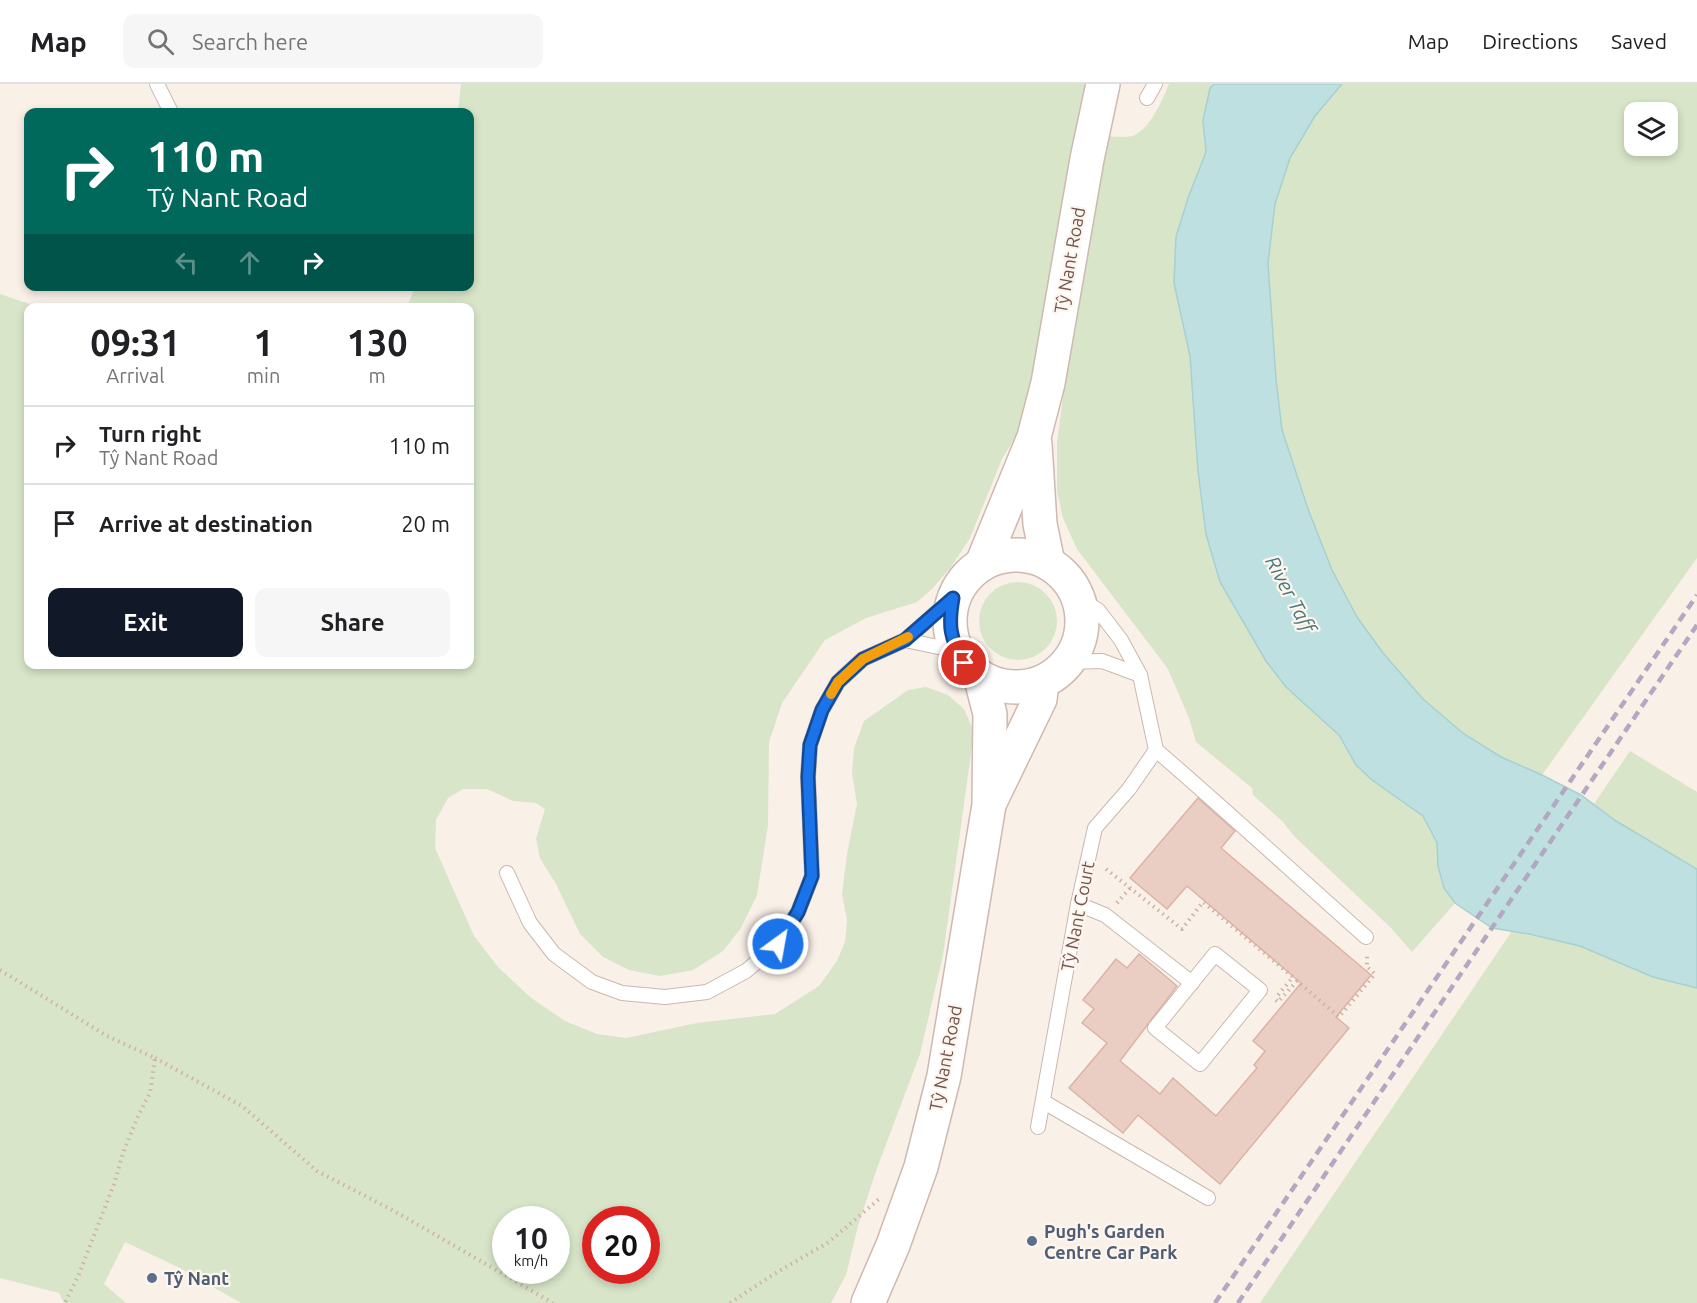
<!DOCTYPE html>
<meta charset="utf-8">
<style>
:root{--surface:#fff;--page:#f6f6f6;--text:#202124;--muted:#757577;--line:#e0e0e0;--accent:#111827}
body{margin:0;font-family:Ubuntu,sans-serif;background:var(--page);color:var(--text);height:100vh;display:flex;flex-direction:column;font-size:22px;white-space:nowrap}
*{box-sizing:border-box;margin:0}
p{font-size:20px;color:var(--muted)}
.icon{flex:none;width:33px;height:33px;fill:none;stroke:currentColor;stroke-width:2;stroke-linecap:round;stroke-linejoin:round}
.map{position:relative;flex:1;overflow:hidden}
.side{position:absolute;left:24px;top:219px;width:450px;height:366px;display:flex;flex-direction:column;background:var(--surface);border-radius:12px;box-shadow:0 3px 9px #0003}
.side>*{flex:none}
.banner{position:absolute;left:24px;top:24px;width:450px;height:183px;border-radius:12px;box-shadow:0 3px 9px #0003;background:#00695c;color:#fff;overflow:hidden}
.buttons{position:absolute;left:1624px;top:18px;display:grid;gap:12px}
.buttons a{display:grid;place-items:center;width:54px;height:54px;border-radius:12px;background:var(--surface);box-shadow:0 3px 9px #0003;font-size:30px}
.speed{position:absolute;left:492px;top:1122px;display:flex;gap:12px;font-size:30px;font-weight:700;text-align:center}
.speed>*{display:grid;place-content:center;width:78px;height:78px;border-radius:50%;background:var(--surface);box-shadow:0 3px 9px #0003;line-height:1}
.speed small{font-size:15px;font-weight:400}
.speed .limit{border:9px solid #d22;background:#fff;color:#111}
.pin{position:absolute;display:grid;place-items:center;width:51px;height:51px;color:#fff;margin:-26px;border:3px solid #fff;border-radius:50%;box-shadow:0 2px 6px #0007}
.me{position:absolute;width:66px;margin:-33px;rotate:32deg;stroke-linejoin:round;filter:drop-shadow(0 0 4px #0008)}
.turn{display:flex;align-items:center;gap:21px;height:126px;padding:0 24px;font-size:27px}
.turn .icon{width:78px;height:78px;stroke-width:2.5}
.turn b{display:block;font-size:42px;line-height:51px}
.lanes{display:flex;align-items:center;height:57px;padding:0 24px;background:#0003;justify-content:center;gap:30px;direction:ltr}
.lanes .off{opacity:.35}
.eta{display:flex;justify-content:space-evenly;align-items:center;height:102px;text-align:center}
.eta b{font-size:36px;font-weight:700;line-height:42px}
.cta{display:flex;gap:12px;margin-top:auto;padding:12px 24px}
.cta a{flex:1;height:69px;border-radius:12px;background:var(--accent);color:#fff;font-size:24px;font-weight:700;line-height:69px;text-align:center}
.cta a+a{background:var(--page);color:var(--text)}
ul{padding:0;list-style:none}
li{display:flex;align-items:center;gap:18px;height:78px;padding:0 24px;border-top:2px solid var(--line)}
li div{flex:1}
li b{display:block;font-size:22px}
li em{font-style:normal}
header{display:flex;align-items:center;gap:36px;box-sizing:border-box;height:84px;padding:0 30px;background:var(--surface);border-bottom:2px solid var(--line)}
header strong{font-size:28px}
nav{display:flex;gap:33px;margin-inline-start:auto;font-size:21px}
.search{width:420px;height:54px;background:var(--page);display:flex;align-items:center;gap:15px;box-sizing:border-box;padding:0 21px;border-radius:12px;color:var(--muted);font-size:22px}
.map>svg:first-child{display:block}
.green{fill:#d8e5c8;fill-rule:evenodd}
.water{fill:#bfe0e0;stroke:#a7d0d1;stroke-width:1.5}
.building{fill:#ebcec3;stroke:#dcb3a6;stroke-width:1.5}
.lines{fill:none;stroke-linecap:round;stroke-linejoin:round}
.lane-casing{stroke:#cab8af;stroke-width:16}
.secondary-casing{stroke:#ceb9b0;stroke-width:36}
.path{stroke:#d0b1a6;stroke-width:4;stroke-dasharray:1.5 4.5;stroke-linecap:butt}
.lane{stroke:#fff;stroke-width:14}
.secondary{stroke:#fff;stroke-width:33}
.rail{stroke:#b2a8c2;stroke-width:4.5;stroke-dasharray:9 6;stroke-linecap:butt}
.route-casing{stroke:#114b97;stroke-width:15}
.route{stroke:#1a73e8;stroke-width:10}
.slow{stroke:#f59e0b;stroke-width:10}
.service-dot{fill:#5c6f8a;stroke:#fdf5ee;stroke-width:2}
.labels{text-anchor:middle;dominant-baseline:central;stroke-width:4.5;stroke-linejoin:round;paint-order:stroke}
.street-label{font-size:18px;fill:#70564f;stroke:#fdf5ee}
.service-label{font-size:18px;font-weight:bold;fill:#4e5e75;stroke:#fdf5ee;text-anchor:start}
.water-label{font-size:20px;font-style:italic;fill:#49787a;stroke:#fdf5ee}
</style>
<header>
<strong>Map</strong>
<div class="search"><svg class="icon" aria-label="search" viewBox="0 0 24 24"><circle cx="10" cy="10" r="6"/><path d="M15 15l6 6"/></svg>Search here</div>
<nav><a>Map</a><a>Directions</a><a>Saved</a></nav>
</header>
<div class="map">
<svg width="1697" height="1219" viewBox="0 0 1697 1219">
<rect width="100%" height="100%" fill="#f9f0e8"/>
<g class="green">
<path d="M461,0H1103L1092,52C1106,51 1113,53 1126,53C1147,53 1162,17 1169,0H1214L1210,4L1203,36L1206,68L1188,114L1176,153L1174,199L1190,272L1198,387L1206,450L1220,498L1266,577L1339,651L1356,681L1423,732L1437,759L1438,782L1444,803L1455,819L1412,868L1391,844L1295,753L1282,737L1253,711L1252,704L1196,658L1189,634L1168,585L1077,465L1063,434L1057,407V359L1064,305L1048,300L1002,375L970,454L951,483L932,505L917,518L866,534L825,556L782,619L769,658L768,741L757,811L741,844L723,867L693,886L660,892L629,886L603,873L580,850L556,800L540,774L536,755L545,725L536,719L513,717L487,705H463L448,714L436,736L435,764L474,852L498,883L530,913L565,937L597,950L626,954L697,939L775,930L819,902L837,877L845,858L847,836L842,810L847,770L857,720L852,689L854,664L864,637L908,606L926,603L948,611L964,625L974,648L943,871L920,970L876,1087L858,1142L846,1191L831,1219H241L180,1184L125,1158L104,1200L126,1219H64L59,1209L0,1194V210L38,223L28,224V580H470V224L407,223L415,203L470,202V28H458ZM506,1136H556V1186H506ZM596,1136H646V1186H596Z"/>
<path d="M1342,0H1697V474L1542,691L1501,673L1464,650L1423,615L1383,569L1357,533L1332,486L1308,425L1282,346L1276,295L1268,179L1275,120L1290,74L1315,32ZM1635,28H1668V62H1635Z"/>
<circle cx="1018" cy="537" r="39"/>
<path d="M1630,667L1697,708V785L1616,737L1594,720Z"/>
<path d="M1512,847L1580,862L1653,893L1697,904V1219H1260Z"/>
</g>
<path class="water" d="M1214,0H1342L1315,32L1290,74L1275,120L1268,179L1276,295L1282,346L1308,425L1332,486L1357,533L1383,569L1423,615L1464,650L1501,673L1542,691L1581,711L1616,737L1697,785V904L1653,893L1580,862L1529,850L1492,844L1455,819L1444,804L1438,782L1437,759L1423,732L1372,696L1356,681L1339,651L1286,603L1266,577L1220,498L1206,450L1198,387L1190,272L1174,199L1176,153L1188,114L1206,68L1203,36L1210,4Z"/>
<path class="building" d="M1198,714L1235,747L1221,764L1371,891L1336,933L1349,944L1220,1100L1138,1031L1123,1049L1069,1004L1107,959L1082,939L1094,925L1083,916L1116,875L1127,884L1139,870L1177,902L1120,977L1160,1010L1173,994L1216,1032L1257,984L1254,981L1265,967L1253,957L1301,899L1187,802L1167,825L1130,794Z"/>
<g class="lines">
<g class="lane-casing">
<g id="lane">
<path d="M157,0L171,28"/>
<path d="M1147,14L1155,0"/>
<path d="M905,556L957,567"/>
<path d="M1069,578L1102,577L1140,591"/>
<path d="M1156,666C1227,727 1296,791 1366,853"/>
<path d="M507,789L530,839L554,870L592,898L622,909L665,913L707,908L746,887L778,860L798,828L812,792L808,693L810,661L822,626L838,598L863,575L905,556L953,514"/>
<path d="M1078,820L1105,831L1192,899"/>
<path d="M1215,870L1260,906L1200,980L1155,944Z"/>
<path d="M1044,1018L1208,1114"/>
<path d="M1038,1043L1078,820L1095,744L1129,705L1156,666L1140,591L1121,556L1098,526L1078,514"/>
</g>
</g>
<g class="secondary-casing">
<g id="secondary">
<path d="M1035,360L1040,440L1048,479"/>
<circle cx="1016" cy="537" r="66"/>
<path d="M982,480L1034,353L1048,299L1087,75L1103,0"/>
<path d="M991,716L1040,615L1042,598"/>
<path d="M868,1219L893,1161L921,1083L944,992L989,721L990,630L981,595"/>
</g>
</g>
<g class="path">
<path d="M1106,785L1182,845L1203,818L1293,893L1278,911"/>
<path d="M1117,819L1130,804"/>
<path d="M0,886L107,952L155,974L150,1009L138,1032L123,1069L114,1100L79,1190L65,1219"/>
<path d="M1276,916L1278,918L1297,897L1339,933L1375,890L1367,883V870"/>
<path d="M155,974L242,1022L317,1087L396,1128L553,1219"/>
<path d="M730,1219L774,1190L829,1158L879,1115"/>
</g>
<use href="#lane" class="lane"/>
<use href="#secondary" class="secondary"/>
<g class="rail">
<path d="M1215,1219L1697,511"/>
<path d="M1238,1219L1697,541"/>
</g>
</g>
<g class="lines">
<g class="route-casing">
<path id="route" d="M778,860L798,828L812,792L808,693L810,661L822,626L838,598L863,575L905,556L953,514C948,542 950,554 964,579"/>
</g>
<use href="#route" class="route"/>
<path class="slow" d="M831,610L838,598L863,575L908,553"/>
</g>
<g class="service-dot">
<circle cx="1032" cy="1157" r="6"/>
<circle cx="152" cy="1194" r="6"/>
</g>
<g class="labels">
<g class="street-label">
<text transform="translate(1069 176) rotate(-80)">Tŷ Nant Road</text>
<text transform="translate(1077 832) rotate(-79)">Tŷ Nant Court</text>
<text transform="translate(945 974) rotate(-79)">Tŷ Nant Road</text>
</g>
<g class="service-label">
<text x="1044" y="1147">Pugh's Garden<tspan x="1044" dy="21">Centre Car Park</tspan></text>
<text x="164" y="1194">Tŷ Nant</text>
</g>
<g class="water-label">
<text transform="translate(1291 510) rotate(62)">River Taff</text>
</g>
</g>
</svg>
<div class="buttons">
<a><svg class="icon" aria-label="layers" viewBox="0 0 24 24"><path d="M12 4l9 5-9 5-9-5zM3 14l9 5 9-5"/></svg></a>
</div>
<div class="speed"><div>10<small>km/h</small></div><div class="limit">20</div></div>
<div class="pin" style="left:964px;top:579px;background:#d93025"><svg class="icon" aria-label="arrive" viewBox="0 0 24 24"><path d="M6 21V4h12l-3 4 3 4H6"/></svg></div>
<svg class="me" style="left:778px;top:860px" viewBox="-20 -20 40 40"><circle r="17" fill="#1a73e8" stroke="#fff" stroke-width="3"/><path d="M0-11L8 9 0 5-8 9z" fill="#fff"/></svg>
<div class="banner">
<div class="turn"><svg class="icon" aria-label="right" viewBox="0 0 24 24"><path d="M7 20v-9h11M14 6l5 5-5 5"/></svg><div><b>110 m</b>Tŷ Nant Road</div></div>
<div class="lanes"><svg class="icon off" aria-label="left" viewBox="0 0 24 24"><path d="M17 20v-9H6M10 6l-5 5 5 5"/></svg><svg class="icon off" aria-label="ahead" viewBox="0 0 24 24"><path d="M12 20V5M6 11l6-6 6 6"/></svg><svg class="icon" aria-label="right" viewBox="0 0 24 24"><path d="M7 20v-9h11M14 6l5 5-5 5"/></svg></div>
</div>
<section class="side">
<div class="eta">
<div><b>09:31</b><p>Arrival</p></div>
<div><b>1</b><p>min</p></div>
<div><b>130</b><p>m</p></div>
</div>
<ul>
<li><svg class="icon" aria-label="right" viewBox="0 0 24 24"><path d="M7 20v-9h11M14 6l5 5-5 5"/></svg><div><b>Turn right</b><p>Tŷ Nant Road</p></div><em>110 m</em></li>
<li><svg class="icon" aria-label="arrive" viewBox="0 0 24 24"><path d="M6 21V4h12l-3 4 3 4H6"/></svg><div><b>Arrive at destination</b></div><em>20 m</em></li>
</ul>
<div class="cta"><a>Exit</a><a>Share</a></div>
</section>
</div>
